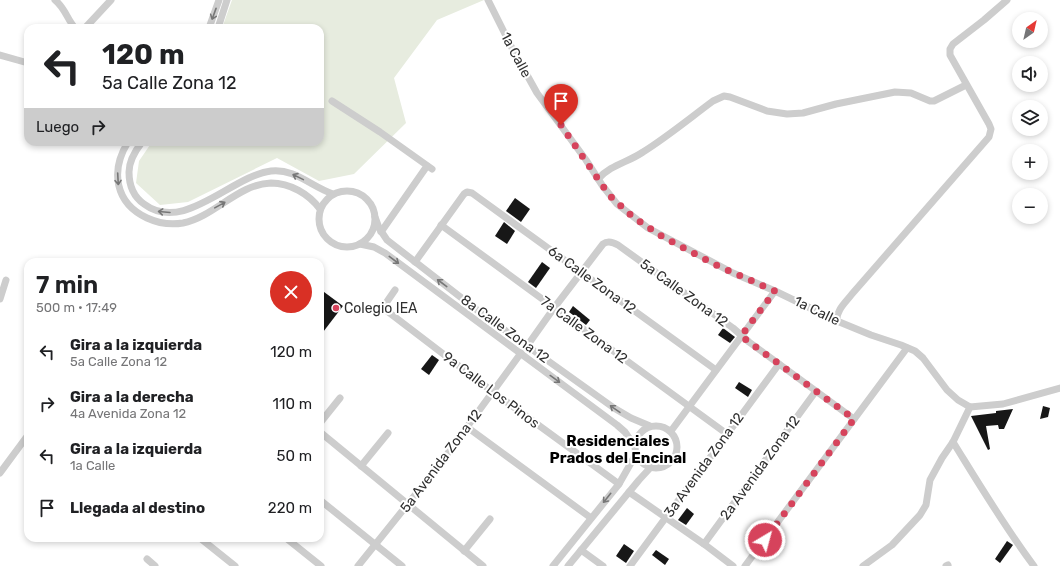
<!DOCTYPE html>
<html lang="es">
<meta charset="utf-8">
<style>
:root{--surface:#fff;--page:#f2f2f2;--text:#202124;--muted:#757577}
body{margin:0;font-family:Rubik,sans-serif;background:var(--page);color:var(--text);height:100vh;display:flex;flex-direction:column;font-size:15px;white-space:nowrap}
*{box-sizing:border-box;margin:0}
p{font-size:13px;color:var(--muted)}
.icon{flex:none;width:22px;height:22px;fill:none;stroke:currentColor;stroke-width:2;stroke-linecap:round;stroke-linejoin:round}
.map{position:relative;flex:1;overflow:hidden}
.panel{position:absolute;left:24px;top:258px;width:300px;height:284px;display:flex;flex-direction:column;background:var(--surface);border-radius:12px;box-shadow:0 2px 6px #0003}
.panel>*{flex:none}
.banner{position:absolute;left:24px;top:24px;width:300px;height:122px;border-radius:12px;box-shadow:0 2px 6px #0003;background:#fff;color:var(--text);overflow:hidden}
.needle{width:26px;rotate:34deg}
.controls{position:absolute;left:1012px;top:12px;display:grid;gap:8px}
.controls a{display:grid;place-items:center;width:36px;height:36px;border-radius:50%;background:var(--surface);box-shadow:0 2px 6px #0003;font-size:20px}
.pin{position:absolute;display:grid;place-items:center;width:34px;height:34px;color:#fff;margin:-41px -17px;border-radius:50% 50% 50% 0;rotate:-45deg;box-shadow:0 0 4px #0007}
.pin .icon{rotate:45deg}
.me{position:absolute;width:44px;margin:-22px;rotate:37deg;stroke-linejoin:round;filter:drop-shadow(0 0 3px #0008)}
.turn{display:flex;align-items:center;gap:14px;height:84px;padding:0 12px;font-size:18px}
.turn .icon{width:52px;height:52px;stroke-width:2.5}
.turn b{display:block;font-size:28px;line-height:34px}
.then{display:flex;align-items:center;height:38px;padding:0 12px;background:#0003;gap:8px;font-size:15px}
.round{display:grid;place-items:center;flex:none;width:42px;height:42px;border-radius:21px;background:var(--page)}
.head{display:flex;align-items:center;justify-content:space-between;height:68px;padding:0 12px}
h1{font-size:24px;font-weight:600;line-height:30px}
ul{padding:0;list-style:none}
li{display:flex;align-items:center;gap:12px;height:52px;padding:0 12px}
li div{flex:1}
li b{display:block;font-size:15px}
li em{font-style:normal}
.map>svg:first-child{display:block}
.green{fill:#e7ecdf}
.building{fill:#171717}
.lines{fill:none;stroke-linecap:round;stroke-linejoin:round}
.minor{stroke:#cdcdcd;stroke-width:7}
.oneway{stroke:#777}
.route{stroke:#d6435c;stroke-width:7;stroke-dasharray:0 12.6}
.poi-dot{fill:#d6435c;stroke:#fff;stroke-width:1.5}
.labels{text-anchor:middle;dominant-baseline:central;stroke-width:4;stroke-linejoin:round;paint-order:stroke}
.street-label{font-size:14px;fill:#303030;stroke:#fff}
.poi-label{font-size:14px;fill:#303030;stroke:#fff;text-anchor:start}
.neighbourhood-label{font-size:15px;font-weight:bold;fill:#000;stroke:#fff}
</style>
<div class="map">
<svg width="1060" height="566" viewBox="0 0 1060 566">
<rect width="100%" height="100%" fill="#fff"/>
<path class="green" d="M232,0H484L437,20L394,78L406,123L354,174L319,181L277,158L188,202L160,205L136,183L139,161L152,142H320V28H222Z"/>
<g class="building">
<path d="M515,198L530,209L521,222L506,211Z"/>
<path d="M504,222L515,231L507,244L495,236Z"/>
<path d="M542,262L550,268L536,288L528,282Z"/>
<path d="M320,289L343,306L320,336Z"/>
<path d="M573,306L590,320L586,325L569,312Z"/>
<path d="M723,328L735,337L730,343L718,335Z"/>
<path d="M432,355L439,360L429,375L421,369Z"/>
<path d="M739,382L752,390L748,397L735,388Z"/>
<path d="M1043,406L1050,408L1048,417L1040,419Z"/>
<path d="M1013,409L1004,429H999L998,425L986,426L990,449L988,450L971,416L996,413V411Z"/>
<path d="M687,508L694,514L686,525L678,520Z"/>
<path d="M1007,541L1013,545L1000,563L995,559Z"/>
<path d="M624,544L634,551L626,563L616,556Z"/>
<path d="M656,550L669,559L665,565L652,555Z"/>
</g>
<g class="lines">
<g class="minor">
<path d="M55,0C65,8 67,19 75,28"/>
<path d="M488,0L512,48L537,93L586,160L602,185L617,204L648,228L733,273L775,291L837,321L871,335L901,345L915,351L923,358L947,390L958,400L970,407L1003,404L1060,388"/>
<path d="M85,28L111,0"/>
<path d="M209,28L219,0"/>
<path d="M218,28L227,0"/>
<path d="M0,55L28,63"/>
<path d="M332,101L380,132L432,169"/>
<path d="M128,142C110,171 115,203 147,218C158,223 171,225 183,223C214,217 238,184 271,183C290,183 309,194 320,209"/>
<path d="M142,142C135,151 129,161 129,172C129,185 134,197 144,204C184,234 231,176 271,171C294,168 312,187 333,194"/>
<path d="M598,179C612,164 627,163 643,152C667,137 690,118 713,101L724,96L730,97L767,111L787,114L803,113L836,104L895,92L911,93L930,101H934L966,85"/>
<circle cx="347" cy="219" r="28"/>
<path d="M375,217L379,228L387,240L481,313L614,408L631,418L650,426"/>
<path d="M441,225L727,434"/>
<path d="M381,232L427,166"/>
<path d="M360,244L374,247L385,253L617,425L625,432L634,445"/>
<path d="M415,262L464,194L467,192L472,193L716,370"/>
<path d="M395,290L386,303L385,309L387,311L493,392L619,484"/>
<path d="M0,299L6,280"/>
<path d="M837,321C836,310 846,302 852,294L989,137L991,129L989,124L950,55V49L953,44L984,20L1007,0"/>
<path d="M527,346L554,308L603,244C608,240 613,242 618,245L733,328L749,342L854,419"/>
<path d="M320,423L340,398"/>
<circle cx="656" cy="447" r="21"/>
<path d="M467,427L591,518"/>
<path d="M671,431L775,291"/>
<path d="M320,432L483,566"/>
<path d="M953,442C979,484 1004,526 1034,566"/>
<path d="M361,466L388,433"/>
<path d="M0,473L28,435"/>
<path d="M629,492L704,544L733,566"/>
<path d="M320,500L402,566"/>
<path d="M200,538L235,566"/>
<path d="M286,538L321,566"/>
<path d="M704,544L816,391"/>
<path d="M581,550L603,566"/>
<path d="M464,551L490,519"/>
<path d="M147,559L155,566"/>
<path d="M358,566L440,464L521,353"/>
<path d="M553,566L619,484L636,454"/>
<path d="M568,566L639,480L651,467"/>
<path d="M630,566L779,364"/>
<path d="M745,566L907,348"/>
<path d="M863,566L892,545L920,515L926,505L930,480L942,458L953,442L970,407"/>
<path d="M946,566L948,565"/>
</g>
</g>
<defs><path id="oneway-shaft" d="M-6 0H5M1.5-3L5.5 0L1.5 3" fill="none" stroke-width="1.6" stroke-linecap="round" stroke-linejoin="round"/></defs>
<g class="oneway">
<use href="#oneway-shaft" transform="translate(214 14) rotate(110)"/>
<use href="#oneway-shaft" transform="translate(298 177) rotate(-154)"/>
<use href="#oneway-shaft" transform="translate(118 179) rotate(87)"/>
<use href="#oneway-shaft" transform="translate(220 205) rotate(-29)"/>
<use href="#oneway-shaft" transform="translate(164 212) rotate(-175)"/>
<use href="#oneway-shaft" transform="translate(394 260) rotate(37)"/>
<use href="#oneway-shaft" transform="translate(442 283) rotate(-143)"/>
<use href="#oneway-shaft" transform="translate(555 379) rotate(36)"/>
<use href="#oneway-shaft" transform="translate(615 409) rotate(-145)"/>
<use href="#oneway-shaft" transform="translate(607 498) rotate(129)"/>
</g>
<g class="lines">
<path class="route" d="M561,125L609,195L633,217L663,237L716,265L775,291L741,336L854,419L765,540"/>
</g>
<circle class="poi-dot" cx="336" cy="308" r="4"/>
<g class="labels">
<g class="street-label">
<text transform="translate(516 55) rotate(62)">1a Calle</text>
<text transform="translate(592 280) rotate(36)">6a Calle Zona 12</text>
<text transform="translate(684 293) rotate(36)">5a Calle Zona 12</text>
<text transform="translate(817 311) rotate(26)">1a Calle</text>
<text transform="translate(505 329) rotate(36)">8a Calle Zona 12</text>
<text transform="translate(584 330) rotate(36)">7a Calle Zona 12</text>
<text transform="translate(491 390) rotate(37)">9a Calle Los Pinos</text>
<text transform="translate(441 461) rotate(-53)">5a Avenida Zona 12</text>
<text transform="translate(704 465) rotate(-54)">3a Avenida Zona 12</text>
<text transform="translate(760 468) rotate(-54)">2a Avenida Zona 12</text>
</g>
<g class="poi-label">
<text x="344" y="308">Colegio IEA</text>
</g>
<g class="neighbourhood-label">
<text x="618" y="441">Residenciales<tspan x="618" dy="17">Prados del Encinal</tspan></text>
</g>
</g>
</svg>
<div class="controls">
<a><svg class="needle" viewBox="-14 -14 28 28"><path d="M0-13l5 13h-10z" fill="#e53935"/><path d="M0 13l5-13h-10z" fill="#757577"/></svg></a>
<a><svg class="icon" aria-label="sound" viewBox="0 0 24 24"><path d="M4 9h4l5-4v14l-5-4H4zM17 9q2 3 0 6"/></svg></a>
<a><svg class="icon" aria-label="layers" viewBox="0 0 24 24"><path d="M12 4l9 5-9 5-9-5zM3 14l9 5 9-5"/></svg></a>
<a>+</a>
<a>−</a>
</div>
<div class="pin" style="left:561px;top:125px;background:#d93025"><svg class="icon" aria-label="arrive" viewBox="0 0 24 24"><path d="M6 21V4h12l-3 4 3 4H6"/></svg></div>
<svg class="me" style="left:765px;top:540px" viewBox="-20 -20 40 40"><circle r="17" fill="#d6435c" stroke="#fff" stroke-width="3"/><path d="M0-11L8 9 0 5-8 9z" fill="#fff"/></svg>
<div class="banner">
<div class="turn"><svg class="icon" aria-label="left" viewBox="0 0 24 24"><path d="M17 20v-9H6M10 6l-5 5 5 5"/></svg><div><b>120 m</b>5a Calle Zona 12</div></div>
<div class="then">Luego<svg class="icon" aria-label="right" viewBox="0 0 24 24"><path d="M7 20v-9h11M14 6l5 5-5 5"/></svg></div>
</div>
<section class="panel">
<div class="head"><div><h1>7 min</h1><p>500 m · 17:49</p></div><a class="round" style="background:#d93025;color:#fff"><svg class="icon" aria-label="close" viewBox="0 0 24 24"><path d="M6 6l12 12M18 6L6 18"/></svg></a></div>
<ul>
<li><svg class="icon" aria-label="left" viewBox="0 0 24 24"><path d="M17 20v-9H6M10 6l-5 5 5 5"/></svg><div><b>Gira a la izquierda</b><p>5a Calle Zona 12</p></div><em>120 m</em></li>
<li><svg class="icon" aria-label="right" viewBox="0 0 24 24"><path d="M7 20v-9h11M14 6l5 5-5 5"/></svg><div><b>Gira a la derecha</b><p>4a Avenida Zona 12</p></div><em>110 m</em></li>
<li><svg class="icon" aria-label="left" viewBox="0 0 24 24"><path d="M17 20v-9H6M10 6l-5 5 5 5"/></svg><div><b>Gira a la izquierda</b><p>1a Calle</p></div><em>50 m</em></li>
<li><svg class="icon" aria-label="arrive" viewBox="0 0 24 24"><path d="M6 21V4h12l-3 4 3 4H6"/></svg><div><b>Llegada al destino</b></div><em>220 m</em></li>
</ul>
</section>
</div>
